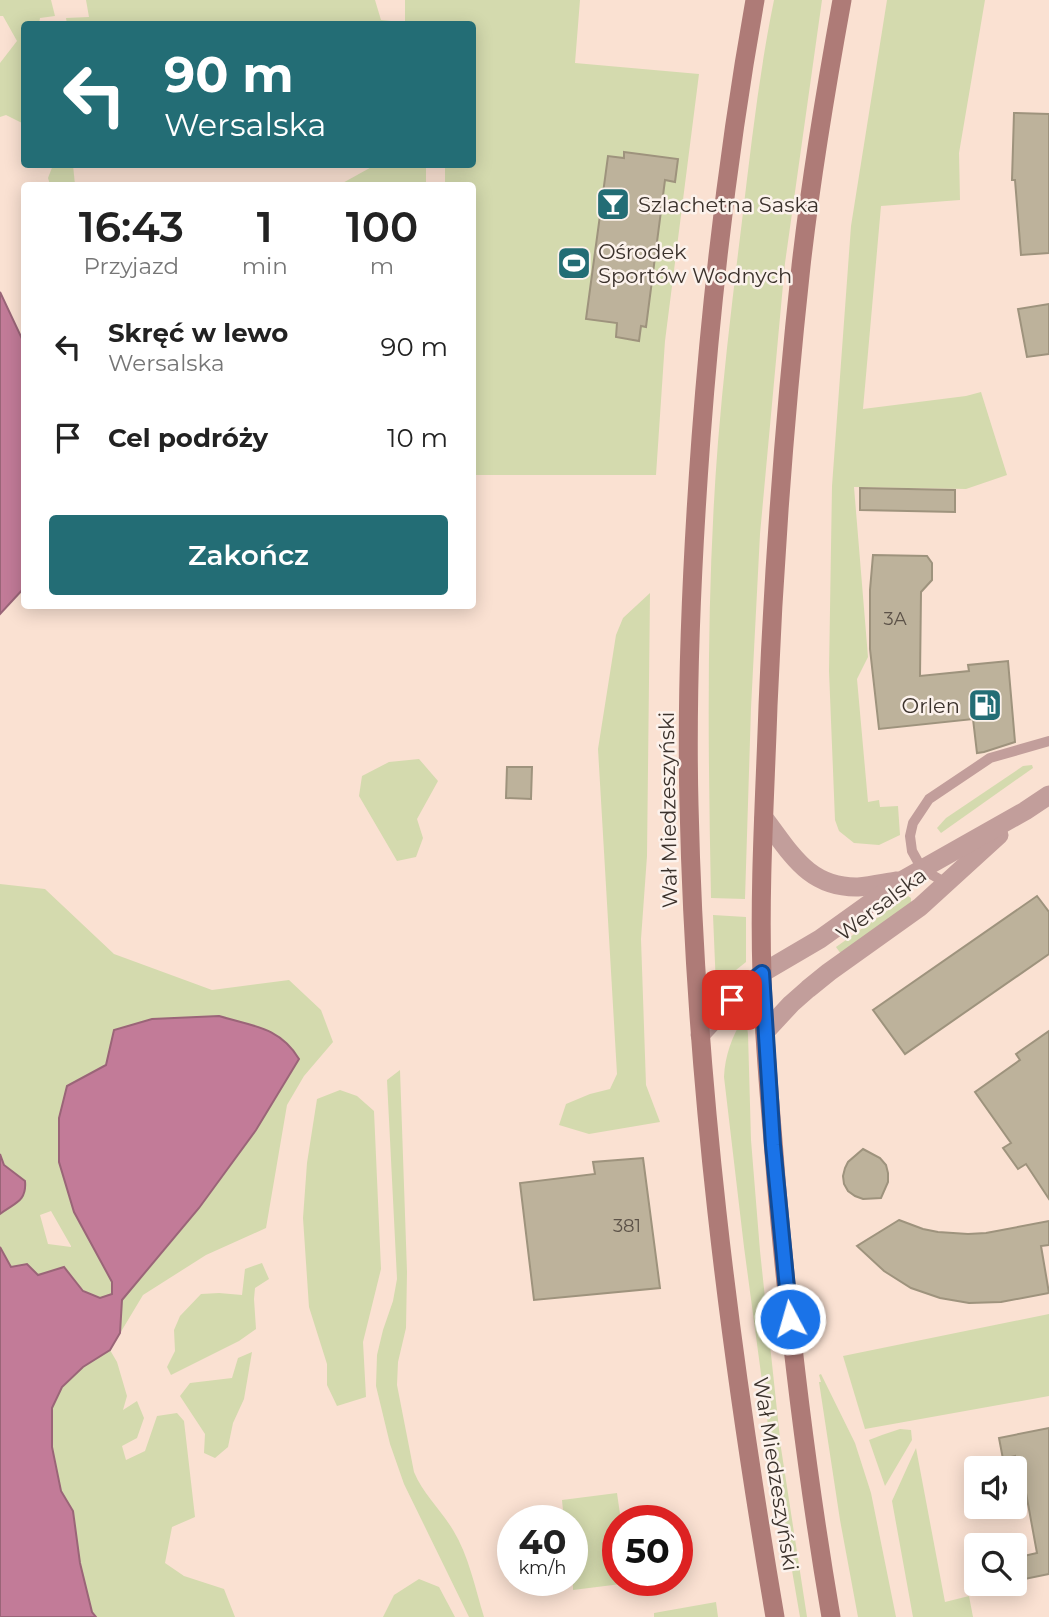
<!DOCTYPE html>
<html lang="pl">
<meta charset="utf-8">
<style>
:root{--surface:#fff;--page:#f6f6f6;--text:#222;--muted:#767676;--accent:#236d75}
body{margin:0;font-family:Montserrat,sans-serif;background:var(--page);color:var(--text);height:100vh;display:flex;flex-direction:column;font-size:26px;white-space:nowrap}
*{box-sizing:border-box;margin:0}
p{font-size:23px;color:var(--muted)}
.icon{flex:none;width:38px;height:38px;fill:none;stroke:currentColor;stroke-width:2;stroke-linecap:round;stroke-linejoin:round}
.map{position:relative;flex:1;overflow:hidden}
.sheet{position:absolute;left:21px;top:182px;width:455px;height:427px;display:flex;flex-direction:column;background:var(--surface);border-radius:7px;box-shadow:0 4px 18px #0003}
.sheet>*{flex:none}
.top-card{position:absolute;left:21px;top:21px;width:455px;height:147px;border-radius:7px;box-shadow:0 4px 18px #0003;background:#236d75;color:#fff;overflow:hidden}
.buttons{position:absolute;left:964px;top:1456px;display:grid;gap:14px}
.buttons a{display:grid;place-items:center;width:63px;height:63px;border-radius:7px;background:var(--surface);box-shadow:0 4px 18px #0003;font-size:35px}
.speed{position:absolute;left:497px;top:1505px;display:flex;gap:14px;font-size:35px;font-weight:700;text-align:center}
.speed>*{display:grid;place-content:center;width:91px;height:91px;border-radius:50%;background:var(--surface);box-shadow:0 4px 18px #0003;line-height:1}
.speed small{font-size:18px;font-weight:400}
.speed .limit{border:10px solid #d22;background:#fff;color:#111}
.pin{position:absolute;display:grid;place-items:center;width:60px;height:60px;color:#fff;margin:-30px;border-radius:14px;box-shadow:0 4px 10px #0006}
.me{position:absolute;width:77px;margin:-38px;rotate:354deg;stroke-linejoin:round;filter:drop-shadow(0 0 5px #0008)}
.turn{display:flex;align-items:center;gap:24px;height:147px;padding:0 28px;font-size:32px}
.turn .icon{width:91px;height:91px;stroke-width:2.5}
.turn b{display:block;font-size:49px;line-height:60px}
.eta{display:flex;justify-content:space-evenly;align-items:center;height:119px;text-align:center}
.eta b{font-size:42px;font-weight:600;line-height:49px}
.primary-button{display:flex;gap:14px;margin-top:auto;padding:14px 28px}
.primary-button a{flex:1;height:80px;border-radius:7px;background:var(--accent);color:#fff;font-size:28px;font-weight:600;line-height:80px;text-align:center}
ul{padding:0;list-style:none}
li{display:flex;align-items:center;gap:21px;height:91px;padding:0 28px}
li div{flex:1}
li b{display:block;font-size:26px}
li em{font-style:normal}
.map>svg:first-child{display:block}
.green{fill:#d4daae;fill-rule:evenodd}
.water{fill:#c27b98;stroke:#9a6578;stroke-width:2}
.building{fill:#bdb29b;stroke:#9e937d;stroke-width:2}
.lines{fill:none;stroke-linecap:round;stroke-linejoin:round}
.service{stroke:#c29e9b;stroke-width:10}
.tertiary{stroke:#c29e9b;stroke-width:19}
.secondary{stroke:#ae7b77;stroke-width:19}
.route-casing{stroke:#114b97;stroke-width:18}
.route{stroke:#1a73e8;stroke-width:12}
.labels{text-anchor:middle;dominant-baseline:central;stroke-width:5;stroke-linejoin:round;paint-order:stroke}
.number-label{font-size:18px;fill:#5c5248}
.poi-label{font-size:21px;fill:#3b322c;stroke:#fcf2ec;text-anchor:start}
.street-label{font-size:21px;fill:#3b322c;stroke:#fcf2ec}
</style>
<div class="map">
<svg width="1049" height="1617" viewBox="0 0 1049 1617">
<rect width="100%" height="100%" fill="#fae1d2"/>
<g class="green">
<path d="M0,0H51L55,16L40,18L39,24H24V124L6,115L0,117V63L17,41L3,16H0Z"/>
<path d="M86,0H375L381,20L391,21V24H67L66,18L89,17Z"/>
<path d="M405,0H580L575,63L699,74L665,341L656,475H473L472,186L445,185V165L472,164V24H405Z"/>
<path d="M774,0H822L785,263L760,534L751,708L745,899L711,898C708,747 706,594 718,442C724,368 733,294 742,221C751,147 759,73 774,0Z"/>
<path d="M887,0H985L959,153L960,200L881,206L863,409L966,396L981,392L1007,475L966,489L854,487L868,657L857,679L868,802L879,800L880,807L898,806L900,835L879,845L854,843L839,831L835,820L829,671L832,486L851,226Z"/>
<path d="M377,164L426,165V185H339Z"/>
<path d="M53,165H73L75,185H50L48,178Z"/>
<path d="M650,593L647,856L641,939L646,1085L660,1122L589,1134L559,1125L566,1104L590,1094L610,1089L617,1074L598,749L616,635L623,618Z"/>
<path d="M419,759L438,781L417,819L423,838L416,857L397,861L359,796L362,776L389,762Z"/>
<path d="M1032,765L1033,768L941,833L937,828L946,818L1023,766Z"/>
<path d="M0,884L45,889L114,954L212,990L289,980L321,1010L333,1042L304,1076L287,1105L266,1228L206,1255L143,1295L110,1350L117,1362L127,1396L123,1410L137,1401L144,1418L137,1438L122,1446L126,1460L145,1451L157,1416L177,1413L184,1421L195,1517L172,1527L165,1563L184,1576L224,1589L235,1617H88L0,1403ZM51,1211L71,1246V1247L48,1244L40,1215Z"/>
<path d="M908,896L911,898V903L841,954L836,947Z"/>
<path d="M713,915L746,917V962L726,978L719,988L716,987Z"/>
<path d="M743,1018H746L748,1034L751,1140L760,1251L781,1448L807,1617H800L771,1448L744,1247L724,1077C725,1055 732,1037 743,1018Z"/>
<path d="M400,1070L407,1272L406,1328L398,1362L397,1385L414,1472C423,1494 441,1510 453,1530C469,1556 475,1588 484,1617H469L404,1484L390,1444L376,1386L377,1355L383,1330L393,1301L397,1279L387,1080Z"/>
<path d="M340,1090L357,1096L374,1111L381,1269L363,1342L366,1397L337,1406L327,1385V1364L309,1307L303,1218L307,1163L317,1099Z"/>
<path d="M262,1263L269,1279L255,1288L254,1299L256,1329L239,1341L171,1375L167,1367L175,1351L174,1330L180,1316L201,1294L219,1293L242,1295L245,1269Z"/>
<path d="M1049,1314V1396L865,1429L843,1356Z"/>
<path d="M252,1352L244,1399L233,1423L228,1447L215,1458L204,1453L205,1434L180,1396L190,1383L232,1378L238,1358Z"/>
<path d="M821,1374L855,1443L871,1493L896,1617H858L840,1520L819,1382H821L819,1375Z"/>
<path d="M900,1429L911,1430L912,1440L885,1486L869,1440L882,1435Z"/>
<path d="M916,1448L945,1602L969,1596L973,1617H913L892,1501Z"/>
<path d="M617,1493L621,1521H618V1580H629V1583L573,1590L572,1521H564L562,1500Z"/>
<path d="M419,1579L439,1587L455,1617H383L394,1595Z"/>
<path d="M716,1602L718,1617H654V1613Z"/>
</g>
<g class="water">
<path d="M0,292L24,343V588L0,614Z"/>
<path d="M219,1016C252,1026 280,1027 299,1059L256,1130L199,1208L122,1300L120,1333L110,1350L83,1367L62,1387L52,1408V1447L61,1491L73,1511L80,1563L92,1612L96,1617H0V1247L11,1267L27,1264L38,1275L64,1267L83,1291L100,1298L112,1294V1282L74,1212L59,1162V1118L67,1086L106,1065L114,1030L152,1019Z"/>
<path d="M0,1154L4,1165L25,1181C27,1202 14,1203 0,1214Z"/>
</g>
<g class="building">
<path d="M1014,113L1049,114V253L1021,255L1015,180H1012Z"/>
<path d="M624,152L678,159L675,182L665,180L646,327L641,326L639,341L616,337L617,323L586,319L608,156L624,158Z"/>
<path d="M1049,304V354L1027,357L1018,309Z"/>
<path d="M860,488L955,490V512L860,510Z"/>
<path d="M873,555L927,556L932,563V580L921,592L920,676L969,671L968,665L1008,661L1015,742L984,752L977,753L973,719L879,729L870,649V590Z"/>
<path d="M507,767H532L531,799L506,798Z"/>
<path d="M1037,896L1049,912V954L905,1054L873,1010Z"/>
<path d="M1049,1031V1199L1026,1164L1018,1169L1003,1148L1011,1143L975,1092L1020,1060L1016,1054Z"/>
<path d="M863,1149L880,1158L886,1165L888,1173V1182L881,1198L863,1199L855,1196L848,1191L844,1184L843,1176L845,1168L848,1162Z"/>
<path d="M643,1158L660,1288L534,1300L520,1183L595,1174L593,1162Z"/>
<path d="M899,1220L923,1229L938,1232L968,1234L986,1233L1049,1221V1245L1041,1246L1049,1293L1001,1302L969,1303L940,1298L911,1288L884,1271L857,1246Z"/>
<path d="M1049,1428V1574L1015,1581V1558L1037,1553L1026,1493L1019,1494L1015,1474V1456L1003,1459L999,1438Z"/>
</g>
<g class="lines">
<path class="service" d="M946,883L922,869L912,851L910,836L913,823L929,799L990,758L1049,741"/>
<g class="tertiary">
<path d="M764,818C791,853 808,888 858,887C871,886 884,883 897,881"/>
<path d="M765,1032L791,1004L808,989L829,972L920,907L999,835"/>
<path d="M700,1035L743,989L762,973L820,939L901,881L1025,811L1049,795"/>
</g>
<g class="secondary">
<path d="M755,0C729,145 712,291 701,438C692,560 686,683 689,805C695,1078 729,1348 775,1617"/>
<path d="M831,1617C806,1472 789,1326 776,1179C771,1112 764,1044 762,976C759,886 765,796 768,706C774,560 785,413 801,266C811,177 826,88 842,0"/>
</g>
</g>
<g class="lines">
<g class="route-casing">
<path id="route" d="M732,1000L743,989L762,973L773,1145L790,1319"/>
</g>
<use href="#route" class="route"/>
</g>
<defs>
<g id="bar-square" transform="scale(1.75)"><rect x="-9" y="-9" width="18" height="18" rx="4" fill="#236d75" stroke="#fcf2ec"/><path d="M-6-5H6L.8 .8V4.5H3.5V6h-7V4.5H-.8V.8Z" fill="#fff"/></g>
<g id="stadium-square" transform="scale(1.75)"><rect x="-9" y="-9" width="18" height="18" rx="4" fill="#236d75" stroke="#fcf2ec"/><path d="M0-5a6.5 5 0 1 0 0 10a6.5 5 0 1 0 0-10ZM-3.5-1.8h7v3.6h-7Z" fill="#fff"/></g>
<g id="fuel-square" transform="scale(1.75)"><rect x="-9" y="-9" width="18" height="18" rx="4" fill="#236d75" stroke="#fcf2ec"/><path d="M-5.5-6h7V0h2V4h1.3V-2.5L3-4.5l.8-.8L6-3V5H2.5V1h-1V6h-7ZM-4.2-4.7v3.2H.2V-4.7Z" fill="#fff"/></g>
</defs>
<g fill-rule="evenodd">
<use href="#bar-square" x="613" y="204"/>
<use href="#stadium-square" x="574" y="263"/>
<use href="#fuel-square" x="985" y="705"/>
</g>
<g class="labels">
<g class="number-label">
<text x="895" y="619">3A</text>
<text x="627" y="1226">381</text>
</g>
<g class="poi-label">
<text x="638" y="204">Szlachetna Saska</text>
<text x="598" y="251">Ośrodek<tspan x="598" dy="24">Sportów Wodnych</tspan></text>
<text x="960" y="705" text-anchor="end">Orlen</text>
</g>
<g class="street-label">
<text transform="translate(668 810) rotate(-91)">Wał Miedzeszyński</text>
<text transform="translate(881 904) rotate(-37)">Wersalska</text>
<text transform="translate(776 1474) rotate(81)">Wał Miedzeszyński</text>
</g>
</g>
</svg>
<div class="buttons">
<a><svg class="icon" aria-label="sound" viewBox="0 0 24 24"><path d="M4 9h4l5-4v14l-5-4H4zM17 9q2 3 0 6"/></svg></a>
<a><svg class="icon" aria-label="search" viewBox="0 0 24 24"><circle cx="10" cy="10" r="6"/><path d="M15 15l6 6"/></svg></a>
</div>
<div class="speed"><div>40<small>km/h</small></div><div class="limit">50</div></div>
<div class="pin" style="left:732px;top:1000px;background:#d93025"><svg class="icon" aria-label="arrive" viewBox="0 0 24 24"><path d="M6 21V4h12l-3 4 3 4H6"/></svg></div>
<svg class="me" style="left:790px;top:1319px" viewBox="-20 -20 40 40"><circle r="17" fill="#1a73e8" stroke="#fff" stroke-width="3"/><path d="M0-11L8 9 0 5-8 9z" fill="#fff"/></svg>
<div class="top-card">
<div class="turn"><svg class="icon" aria-label="left" viewBox="0 0 24 24"><path d="M17 20v-9H6M10 6l-5 5 5 5"/></svg><div><b>90 m</b>Wersalska</div></div>
</div>
<section class="sheet">
<div class="eta">
<div><b>16:43</b><p>Przyjazd</p></div>
<div><b>1</b><p>min</p></div>
<div><b>100</b><p>m</p></div>
</div>
<ul>
<li><svg class="icon" aria-label="left" viewBox="0 0 24 24"><path d="M17 20v-9H6M10 6l-5 5 5 5"/></svg><div><b>Skręć w lewo</b><p>Wersalska</p></div><em>90 m</em></li>
<li><svg class="icon" aria-label="arrive" viewBox="0 0 24 24"><path d="M6 21V4h12l-3 4 3 4H6"/></svg><div><b>Cel podróży</b></div><em>10 m</em></li>
</ul>
<div class="primary-button"><a>Zakończ</a></div>
</section>
</div>
